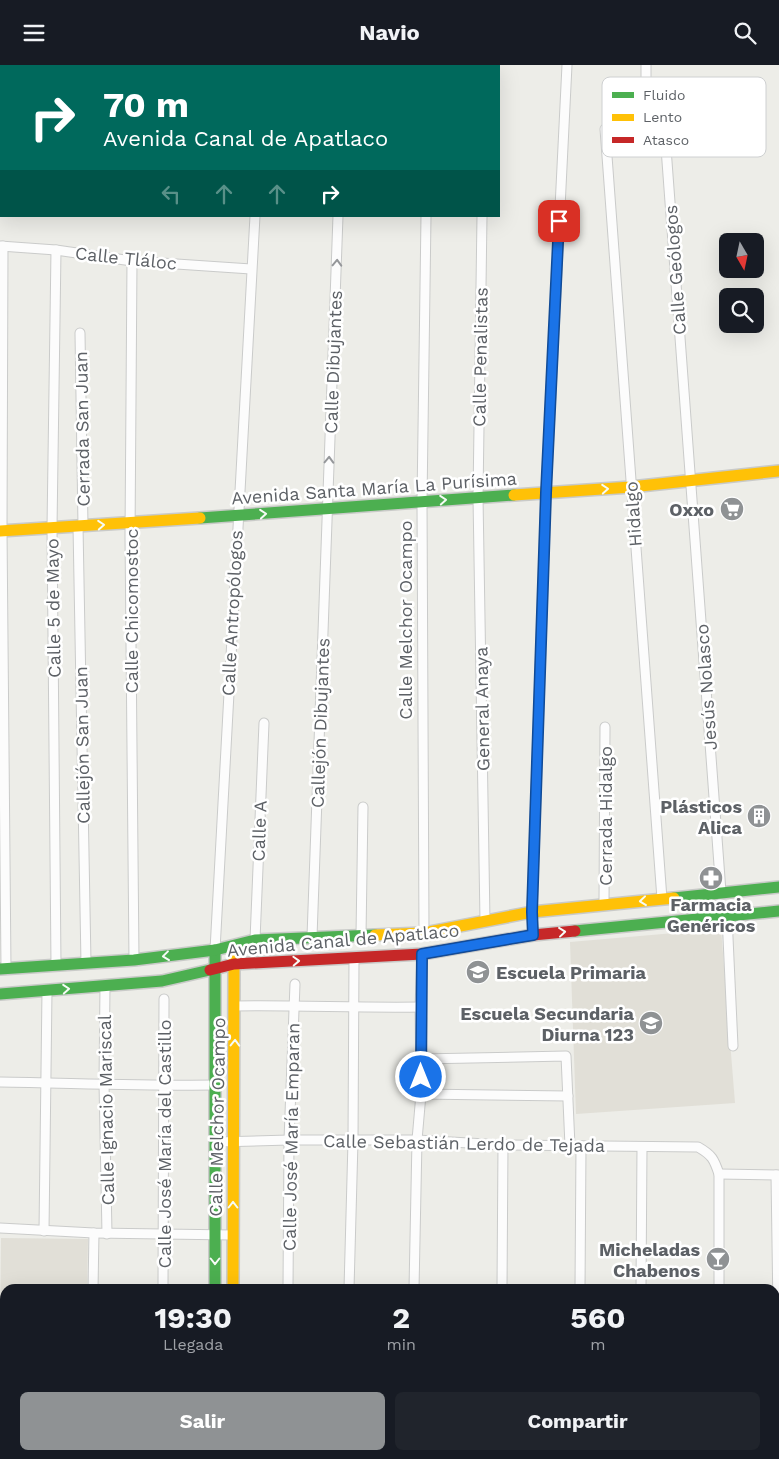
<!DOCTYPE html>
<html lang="es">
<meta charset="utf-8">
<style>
:root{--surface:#171b24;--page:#20242c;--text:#f1f3f6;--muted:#9ea1a6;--accent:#8f9294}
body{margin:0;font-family:"Work Sans",sans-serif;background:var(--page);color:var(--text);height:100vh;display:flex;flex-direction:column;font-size:19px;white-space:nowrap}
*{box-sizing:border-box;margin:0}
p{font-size:16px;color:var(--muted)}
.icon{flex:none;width:28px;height:28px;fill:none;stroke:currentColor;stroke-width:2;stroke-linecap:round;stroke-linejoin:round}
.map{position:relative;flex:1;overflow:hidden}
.sheet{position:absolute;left:0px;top:1219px;width:780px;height:176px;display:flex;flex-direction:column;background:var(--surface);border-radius:15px 15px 0 0;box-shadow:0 5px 20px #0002}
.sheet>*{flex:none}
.hud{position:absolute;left:0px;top:0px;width:500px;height:152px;box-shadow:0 5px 20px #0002;background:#00695c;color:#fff;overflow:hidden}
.needle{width:32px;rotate:171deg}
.controls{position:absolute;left:719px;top:168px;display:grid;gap:10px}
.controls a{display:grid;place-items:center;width:45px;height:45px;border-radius:8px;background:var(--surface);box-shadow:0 5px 20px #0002;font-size:25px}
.pin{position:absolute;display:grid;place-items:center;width:42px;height:42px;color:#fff;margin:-21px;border-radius:10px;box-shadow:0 2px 8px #0006}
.me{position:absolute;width:55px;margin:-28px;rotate:0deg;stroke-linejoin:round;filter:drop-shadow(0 0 4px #0008)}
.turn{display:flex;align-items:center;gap:18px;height:105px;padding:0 20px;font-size:22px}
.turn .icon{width:65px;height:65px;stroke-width:2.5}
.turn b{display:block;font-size:35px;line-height:42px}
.lanes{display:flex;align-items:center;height:48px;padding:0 20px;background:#0003;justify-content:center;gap:25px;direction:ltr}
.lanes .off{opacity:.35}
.eta{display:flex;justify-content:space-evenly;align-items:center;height:85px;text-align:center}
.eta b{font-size:30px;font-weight:700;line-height:35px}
.action{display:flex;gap:10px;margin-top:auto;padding:10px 20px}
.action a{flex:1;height:58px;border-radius:8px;background:var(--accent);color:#fff;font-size:20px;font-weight:700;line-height:58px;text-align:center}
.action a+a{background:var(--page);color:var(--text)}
header{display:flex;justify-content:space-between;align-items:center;height:65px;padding:0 20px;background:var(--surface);font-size:22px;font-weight:700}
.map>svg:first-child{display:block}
.education{fill:#e1dfd7}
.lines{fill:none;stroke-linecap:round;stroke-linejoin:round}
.street-casing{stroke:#cacbca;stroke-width:11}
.fast-casing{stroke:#c9cac8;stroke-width:14}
.slow-casing{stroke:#c9cac8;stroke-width:14}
.jam-casing{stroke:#c9cac8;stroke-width:14}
.street{stroke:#fcfcfc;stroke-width:9}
.fast{stroke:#4caf50;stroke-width:11}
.slow{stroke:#ffc107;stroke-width:11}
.jam{stroke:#c62828;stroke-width:11}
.oneway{stroke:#95979a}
.oneway2{stroke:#f6fbf6}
.route-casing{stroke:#114b97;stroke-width:12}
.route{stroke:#1a73e8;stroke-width:9}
.labels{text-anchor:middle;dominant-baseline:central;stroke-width:5;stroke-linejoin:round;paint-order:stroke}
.street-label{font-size:18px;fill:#5d6166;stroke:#fff}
.poi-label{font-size:18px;font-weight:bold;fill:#5d6166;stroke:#fff;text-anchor:end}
.key{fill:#fff;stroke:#ced0d1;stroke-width:1}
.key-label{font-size:14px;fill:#5d6166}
</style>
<header><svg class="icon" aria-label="menu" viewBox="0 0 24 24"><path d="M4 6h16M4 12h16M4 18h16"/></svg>Navio<svg class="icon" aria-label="search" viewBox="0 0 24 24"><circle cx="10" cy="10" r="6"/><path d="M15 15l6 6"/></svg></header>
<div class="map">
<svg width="779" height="1394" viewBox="0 0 779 1394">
<rect width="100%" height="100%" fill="#edede8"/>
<g class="education">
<path d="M721,864L735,1038L576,1049L570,877Z"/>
<path d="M1,1173L88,1174L87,1224H5V1275H0Z"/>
</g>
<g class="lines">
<g class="street-casing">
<g id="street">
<path d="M646,0V36L649,41L664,56L721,827"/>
<path d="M32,1V0"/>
<path d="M107,1V0"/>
<path d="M185,1V0"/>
<path d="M263,1V0"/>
<path d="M344,1V0"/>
<path d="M429,1V0"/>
<path d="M487,1V0"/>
<path d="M605,64L662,834"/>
<path d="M0,87H1"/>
<path d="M482,151L478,432L485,856"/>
<path d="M0,181L56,185L132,196L251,204"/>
<path d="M3,181L2,465L6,904"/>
<path d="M56,185L52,463L56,900"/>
<path d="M132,196L130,471L134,895"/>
<path d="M80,268L83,461"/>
<path d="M78,461L86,898"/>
<path d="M604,840L605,662"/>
<path d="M727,851L733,981"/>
<path d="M424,868L422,436L426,151"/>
<path d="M361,870L363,742"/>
<path d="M533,870L532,847L546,428L567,0"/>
<path d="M312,872L338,151"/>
<path d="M255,875L264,658"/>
<path d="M215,885L255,151"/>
<path d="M105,921L104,1018L107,1169"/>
<path d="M235,941C297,940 359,943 420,942"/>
<path d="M421,994L566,991L570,1081"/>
<path d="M0,1017C71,1018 143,1021 215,1020"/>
<path d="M421,1029L568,1031"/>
<path d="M216,1077L289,1075H417L503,1080L698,1082C712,1090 714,1094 719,1109V1224"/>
<path d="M719,1109L779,1110"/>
<path d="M776,1110L779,1314"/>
<path d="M0,1163L94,1168L233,1170"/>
<path d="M44,1166L47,926"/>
<path d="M93,1224L94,1168"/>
<path d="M163,1224L164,934"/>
<path d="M288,1224L289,1075L295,919"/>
<path d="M349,1224L353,1076L354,894"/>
<path d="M414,1224L417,1075L421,1029L420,942L422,889"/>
<path d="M502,1224L503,1080"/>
<path d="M580,1224L581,1081"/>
<path d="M641,1224L642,1082"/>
<path d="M0,1279H5"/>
<path d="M0,1295H5"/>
<path d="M348,1390V1394"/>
<path d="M40,1394V1390"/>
<path d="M101,1394V1390"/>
<path d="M162,1394V1390"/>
<path d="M287,1394V1390"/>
<path d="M412,1394V1390"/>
<path d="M501,1394V1390"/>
<path d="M578,1394V1390"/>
<path d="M639,1394V1390"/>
<path d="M717,1394V1390"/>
</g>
</g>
<g class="fast-casing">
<g id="fast">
<path d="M200,453L514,430"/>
<path d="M674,833L779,822"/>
<path d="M575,866L779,846"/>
<path d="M215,885V1224"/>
<path d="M0,904L134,895L215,885L255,875L375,870"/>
<path d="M0,929L162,916L210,905"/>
</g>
</g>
<g class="slow-casing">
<g id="slow">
<path d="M514,430L631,422L779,406"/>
<path d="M0,466L200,453"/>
<path d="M375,870L424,868L532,847L674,833"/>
<path d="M233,1224L234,893"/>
<path d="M214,1394L215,1390"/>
</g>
</g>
<g class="jam-casing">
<g id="jam">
<path d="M210,905L234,899L422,889L533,870L575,866"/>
<path d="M231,1390V1394"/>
</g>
</g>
<use href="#street" class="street"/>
<use href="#fast" class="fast"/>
<use href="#slow" class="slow"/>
<use href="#jam" class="jam"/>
</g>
<defs><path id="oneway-chevron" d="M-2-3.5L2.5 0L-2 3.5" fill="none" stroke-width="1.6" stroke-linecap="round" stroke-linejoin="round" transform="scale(1.25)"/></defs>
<g class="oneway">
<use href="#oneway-chevron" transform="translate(337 198) rotate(-88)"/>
<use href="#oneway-chevron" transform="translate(329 395) rotate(-88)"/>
</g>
<g class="oneway2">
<use href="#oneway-chevron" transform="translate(605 424) rotate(-4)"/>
<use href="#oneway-chevron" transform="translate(443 435) rotate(-4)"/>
<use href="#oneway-chevron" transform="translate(263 449) rotate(-5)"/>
<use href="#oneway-chevron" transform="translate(101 460) rotate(-4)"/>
<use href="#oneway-chevron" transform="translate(643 836) rotate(174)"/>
<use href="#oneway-chevron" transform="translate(562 867) rotate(-6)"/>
<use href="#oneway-chevron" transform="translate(166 891) rotate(173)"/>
<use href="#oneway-chevron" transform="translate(296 896) rotate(-2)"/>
<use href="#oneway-chevron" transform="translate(66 924) rotate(-4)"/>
<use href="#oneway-chevron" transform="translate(235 978) rotate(-89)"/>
<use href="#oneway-chevron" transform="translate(233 1140) rotate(-90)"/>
<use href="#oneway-chevron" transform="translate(215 1196) rotate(90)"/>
</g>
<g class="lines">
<g class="route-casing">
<path id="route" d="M421,1012L422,889L533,870L532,847L546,428L559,156"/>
</g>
<use href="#route" class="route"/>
</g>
<defs>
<g id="supermarket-disc" transform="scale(1.25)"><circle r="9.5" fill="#8f9294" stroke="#fff"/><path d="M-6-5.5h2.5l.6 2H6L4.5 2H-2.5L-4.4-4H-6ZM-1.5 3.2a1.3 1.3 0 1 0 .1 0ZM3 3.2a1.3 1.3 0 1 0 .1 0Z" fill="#fff"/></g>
<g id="building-disc" transform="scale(1.25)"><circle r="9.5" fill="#8f9294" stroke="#fff"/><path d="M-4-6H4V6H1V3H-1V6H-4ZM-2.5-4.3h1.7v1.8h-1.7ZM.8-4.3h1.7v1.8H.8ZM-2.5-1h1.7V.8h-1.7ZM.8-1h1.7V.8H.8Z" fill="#fff"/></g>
<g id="pharmacy-disc" transform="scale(1.25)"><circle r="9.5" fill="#8f9294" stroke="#fff"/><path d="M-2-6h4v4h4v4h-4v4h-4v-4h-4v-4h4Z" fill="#fff"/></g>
<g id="school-disc" transform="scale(1.25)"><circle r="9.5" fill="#8f9294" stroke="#fff"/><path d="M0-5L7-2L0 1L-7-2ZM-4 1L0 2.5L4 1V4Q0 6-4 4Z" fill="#fff"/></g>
<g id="bar-disc" transform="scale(1.25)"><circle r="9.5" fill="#8f9294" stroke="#fff"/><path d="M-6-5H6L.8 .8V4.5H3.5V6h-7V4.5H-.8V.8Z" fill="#fff"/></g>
</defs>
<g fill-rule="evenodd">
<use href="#supermarket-disc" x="732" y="444"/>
<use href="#building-disc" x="759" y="751"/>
<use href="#pharmacy-disc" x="711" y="813"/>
<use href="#school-disc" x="478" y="907"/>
<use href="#school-disc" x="651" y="958"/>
<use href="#bar-disc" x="718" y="1194"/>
</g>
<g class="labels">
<g class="street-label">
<text transform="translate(126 193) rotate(6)">Calle Tláloc</text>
<text transform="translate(675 205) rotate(-94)">Calle Geólogos</text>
<text transform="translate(480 292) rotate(-89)">Calle Penalistas</text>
<text transform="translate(333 297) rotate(-88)">Calle Dibujantes</text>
<text transform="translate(82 364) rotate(-91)">Cerrada San Juan</text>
<text transform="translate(374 423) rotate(-4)">Avenida Santa María La Purísima</text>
<text transform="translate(633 449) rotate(-94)">Hidalgo</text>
<text transform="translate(53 543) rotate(-91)">Calle 5 de Mayo</text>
<text transform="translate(131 546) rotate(-90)">Calle Chicomostoc</text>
<text transform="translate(232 548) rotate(-87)">Calle Antropólogos</text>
<text transform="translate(405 555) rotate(-90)">Calle Melchor Ocampo</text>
<text transform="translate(706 622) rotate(-94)">Jesús Nolasco</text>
<text transform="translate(482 644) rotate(-91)">General Anaya</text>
<text transform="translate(320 658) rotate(-88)">Callejón Dibujantes</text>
<text transform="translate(82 680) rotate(-91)">Callejón San Juan</text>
<text transform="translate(605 751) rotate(-90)">Cerrada Hidalgo</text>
<text transform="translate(259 766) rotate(-88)">Calle A</text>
<text transform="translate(343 875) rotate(-5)">Avenida Canal de Apatlaco</text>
<text transform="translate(106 1045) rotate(-91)">Calle Ignacio Mariscal</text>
<text transform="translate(217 1052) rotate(-89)">Calle Melchor Ocampo</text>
<text transform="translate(291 1072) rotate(-89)">Calle José María Emparan</text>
<text transform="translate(464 1078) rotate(1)">Calle Sebastián Lerdo de Tejada</text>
<text transform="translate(164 1079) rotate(-90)">Calle José María del Castillo</text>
</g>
<g class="poi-label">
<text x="714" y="444">Oxxo</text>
<text x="742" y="741">Plásticos<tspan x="742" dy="21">Alica</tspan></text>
<text x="711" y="839" text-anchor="middle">Farmacia<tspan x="711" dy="21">Genéricos</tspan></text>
<text x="496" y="907" text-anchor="start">Escuela Primaria</text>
<text x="634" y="948">Escuela Secundaria<tspan x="634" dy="21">Diurna 123</tspan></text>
<text x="700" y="1184">Micheladas<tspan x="700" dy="21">Chabenos</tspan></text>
</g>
</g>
<rect x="602" y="12" width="164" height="80" rx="8" class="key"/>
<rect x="612" y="27" width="22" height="6" fill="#4caf50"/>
<rect x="612" y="49" width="22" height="7" fill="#ffc107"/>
<rect x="612" y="72" width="22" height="6" fill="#c62828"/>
<g class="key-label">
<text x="643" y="35">Fluido</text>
<text x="643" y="57">Lento</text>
<text x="643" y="80">Atasco</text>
</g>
</svg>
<div class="controls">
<a><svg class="needle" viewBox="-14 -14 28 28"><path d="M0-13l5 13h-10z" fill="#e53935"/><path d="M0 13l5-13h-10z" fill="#9ea1a6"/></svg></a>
<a><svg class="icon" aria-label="search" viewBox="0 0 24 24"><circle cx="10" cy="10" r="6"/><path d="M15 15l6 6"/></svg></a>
</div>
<div class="pin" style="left:559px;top:156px;background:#d93025"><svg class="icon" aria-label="arrive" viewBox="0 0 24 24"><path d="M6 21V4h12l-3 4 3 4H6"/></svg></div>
<svg class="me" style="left:421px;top:1012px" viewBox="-20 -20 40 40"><circle r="17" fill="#1a73e8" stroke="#fff" stroke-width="3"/><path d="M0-11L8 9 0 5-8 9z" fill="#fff"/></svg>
<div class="hud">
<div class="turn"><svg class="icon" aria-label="right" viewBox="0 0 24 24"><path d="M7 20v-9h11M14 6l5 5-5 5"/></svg><div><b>70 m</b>Avenida Canal de Apatlaco</div></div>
<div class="lanes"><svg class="icon off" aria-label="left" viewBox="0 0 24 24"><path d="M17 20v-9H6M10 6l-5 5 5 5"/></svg><svg class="icon off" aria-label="ahead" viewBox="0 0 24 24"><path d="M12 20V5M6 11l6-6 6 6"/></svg><svg class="icon off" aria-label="ahead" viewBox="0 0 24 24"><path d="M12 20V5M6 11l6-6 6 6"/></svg><svg class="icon" aria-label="right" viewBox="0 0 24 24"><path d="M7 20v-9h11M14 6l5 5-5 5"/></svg></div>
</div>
<section class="sheet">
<div class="eta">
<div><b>19:30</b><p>Llegada</p></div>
<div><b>2</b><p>min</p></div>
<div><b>560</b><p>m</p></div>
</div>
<div class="action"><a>Salir</a><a>Compartir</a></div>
</section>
</div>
